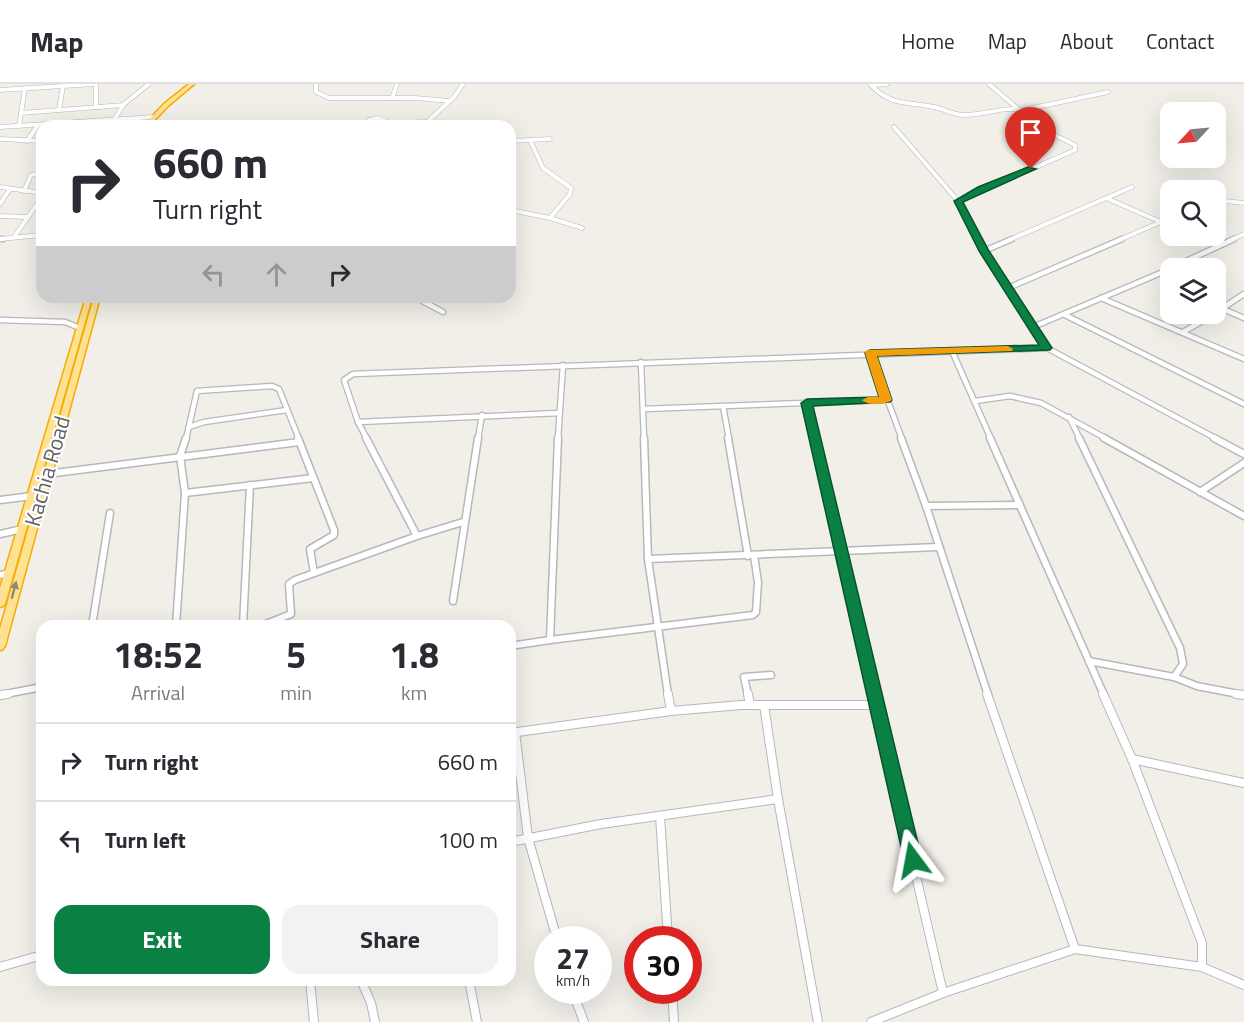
<!DOCTYPE html>
<style>
:root{--surface:#fff;--page:#f2f2f3;--text:#2b2b33;--muted:#7c7c81;--line:#e1e1e2;--accent:#0b8043}
body{margin:0;font-family:"Titillium Web",sans-serif;background:var(--page);color:var(--text);height:100vh;display:flex;flex-direction:column;font-size:22px;white-space:nowrap}
*{box-sizing:border-box;margin:0}
p{font-size:20px;color:var(--muted)}
.icon{flex:none;width:33px;height:33px;fill:none;stroke:currentColor;stroke-width:2;stroke-linecap:round;stroke-linejoin:round}
.map{position:relative;flex:1;overflow:hidden}
.drawer{position:absolute;left:36px;top:536px;width:480px;height:366px;display:flex;flex-direction:column;background:var(--surface);border-radius:18px;box-shadow:0 6px 24px #0002}
.drawer>*{flex:none}
.top-card{position:absolute;left:36px;top:36px;width:480px;height:183px;border-radius:18px;box-shadow:0 6px 24px #0002;background:#fff;color:var(--text);overflow:hidden}
.needle{width:39px;rotate:244deg}
.tools{position:absolute;left:1160px;top:18px;display:grid;gap:12px}
.tools a{display:grid;place-items:center;width:66px;height:66px;border-radius:12px;background:var(--surface);box-shadow:0 6px 24px #0002;font-size:30px}
.speed{position:absolute;left:534px;top:842px;display:flex;gap:12px;font-size:30px;font-weight:700;text-align:center}
.speed>*{display:grid;place-content:center;width:78px;height:78px;border-radius:50%;background:var(--surface);box-shadow:0 6px 24px #0002;line-height:1}
.speed small{font-size:15px;font-weight:400}
.speed .limit{border:9px solid #d22;background:#fff;color:#111}
.pin{position:absolute;display:grid;place-items:center;width:51px;height:51px;color:#fff;margin:-62px -26px;border-radius:50% 50% 50% 0;rotate:-45deg;box-shadow:0 0 6px #0007}
.pin .icon{rotate:45deg}
.me{position:absolute;width:66px;margin:-33px;rotate:347deg;stroke-linejoin:round;filter:drop-shadow(0 0 4px #0008)}
.turn{display:flex;align-items:center;gap:21px;height:126px;padding:0 18px;font-size:27px}
.turn .icon{width:78px;height:78px;stroke-width:2.5}
.turn b{display:block;font-size:42px;line-height:51px}
.lanes{display:flex;align-items:center;height:57px;padding:0 18px;background:#0003;justify-content:center;gap:30px;direction:ltr}
.lanes .off{opacity:.35}
.eta{display:flex;justify-content:space-evenly;align-items:center;height:102px;text-align:center}
.eta b{font-size:36px;font-weight:700;line-height:42px}
.action{display:flex;gap:12px;margin-top:auto;padding:12px 18px}
.action a{flex:1;height:69px;border-radius:18px;background:var(--accent);color:#fff;font-size:24px;font-weight:700;line-height:69px;text-align:center}
.action a+a{background:var(--page);color:var(--text)}
ul{padding:0;list-style:none}
li{display:flex;align-items:center;gap:18px;height:78px;padding:0 18px;border-top:2px solid var(--line)}
li div{flex:1}
li b{display:block;font-size:22px}
li em{font-style:normal}
header{display:flex;align-items:center;gap:36px;box-sizing:border-box;height:84px;padding:0 30px;background:var(--surface);border-bottom:2px solid var(--line)}
header strong{font-size:28px}
nav{display:flex;gap:33px;margin-inline-start:auto;font-size:21px}
.map>svg:first-child{display:block}
.lines{fill:none;stroke-linecap:round;stroke-linejoin:round}
.minor-far3-casing{stroke:#b5b8bc;stroke-width:5}
.minor-far2-casing{stroke:#b5b8bc;stroke-width:7}
.minor-far1-casing{stroke:#b5b8bc;stroke-width:9}
.minor-casing{stroke:#b5b8bc;stroke-width:10}
.highway-casing{stroke:#f9ab00;stroke-width:3}
.minor-far3{stroke:#fff;stroke-width:4}
.minor-far2{stroke:#fff;stroke-width:4.5}
.minor-far1{stroke:#fff;stroke-width:6}
.minor{stroke:#fff;stroke-width:8}
.highway{fill:#fde293;fill-rule:evenodd}
.oneway{fill:#8e8975}
.route{fill:#0b8043;stroke:#07532c;stroke-width:1.5}
.slow{fill:#f59e0b}
.labels{text-anchor:middle;dominant-baseline:central;stroke-width:4.5;stroke-linejoin:round;paint-order:stroke}
.street-label{font-size:22px;fill:#5f6368;stroke:#fff}
</style>
<header>
<strong>Map</strong>
<nav><a>Home</a><a>Map</a><a>About</a><a>Contact</a></nav>
</header>
<div class="map">
<svg width="1244" height="938" viewBox="0 0 1244 938">
<rect width="100%" height="100%" fill="#f1efe8"/>
<g class="lines">
<g class="minor-far3-casing">
<g id="minor-far3">
<path d="M96,0V23"/>
<path d="M316,0V8L329,14H415L450,17"/>
<path d="M870,0C891,23 907,17 934,23C943,25 953,30 962,31C983,32 1002,22 1023,26L1108,8"/>
<path d="M989,0L1017,24"/>
<path d="M872,1L887,0"/>
<path d="M0,6L95,0"/>
<path d="M392,14L397,0"/>
<path d="M59,26L63,2"/>
<path d="M21,29L124,21"/>
<path d="M114,36L124,20L149,0"/>
<path d="M369,36L375,40L426,38"/>
<path d="M369,36L377,34L388,38"/>
<path d="M424,41L454,13L463,0"/>
<path d="M19,42L25,4"/>
<path d="M0,43L154,33"/>
<path d="M894,43L958,117"/>
<path d="M0,55L42,57"/>
<path d="M530,56L543,84L571,104L570,110L550,134"/>
<path d="M27,57L38,41"/>
<path d="M510,57L550,55"/>
<path d="M0,103L42,109"/>
<path d="M24,107L31,91L42,89"/>
<path d="M1106,114L1161,138"/>
<path d="M1215,116L1244,119"/>
<path d="M0,120L10,105"/>
<path d="M510,126L550,134L582,144"/>
<path d="M0,132L28,133"/>
<path d="M14,153L42,113"/>
<path d="M0,155L42,151"/>
<path d="M978,156L958,117L1075,66V61L1038,43L1020,26"/>
<path d="M1009,156L1132,103"/>
<path d="M1119,156L1170,134"/>
<path d="M1231,156L1244,150"/>
</g>
</g>
<g class="minor-far2-casing">
<g id="minor-far2">
<path d="M0,155H3"/>
<path d="M978,155L1047,264"/>
<path d="M984,167L1012,155"/>
<path d="M1171,184L1234,155"/>
<path d="M1008,204L1122,155"/>
<path d="M415,213L443,228"/>
<path d="M1101,214L1244,275"/>
<path d="M1223,225L1244,234"/>
<path d="M1215,229L1244,210"/>
<path d="M1065,231L1244,320"/>
<path d="M0,236L65,238L80,244"/>
<path d="M1033,243L1170,185"/>
<path d="M1183,248L1215,230"/>
<path d="M952,267L991,355"/>
<path d="M870,269L902,355"/>
<path d="M641,278L644,355"/>
<path d="M975,317L1010,312L1041,319L1107,355"/>
<path d="M807,319L815,355"/>
<path d="M723,322L729,355"/>
<path d="M644,325L886,316"/>
<path d="M1069,333L1080,355"/>
<path d="M358,338L559,329"/>
<path d="M189,343L204,338L287,326"/>
<path d="M186,355L197,307L272,302L279,305L299,355"/>
<path d="M367,355L358,338L344,296L353,290L1047,264L1217,355"/>
<path d="M478,355L482,331"/>
<path d="M558,355L563,281"/>
</g>
</g>
<g class="minor-far1-casing">
<g id="minor-far1">
<path d="M298,354L334,446V451L310,465L314,489"/>
<path d="M558,354L550,556L753,531L756,528L758,498L754,472"/>
<path d="M644,354L648,475L668,611"/>
<path d="M728,354L748,472"/>
<path d="M815,354L874,611"/>
<path d="M901,354L926,422L988,611"/>
<path d="M990,354L1104,611"/>
<path d="M1079,354L1180,564L1183,580L1174,593"/>
<path d="M1104,354L1244,432"/>
<path d="M1214,354L1244,370"/>
<path d="M47,390L299,358"/>
<path d="M1200,408L1244,379"/>
<path d="M185,409L313,394"/>
<path d="M0,416L32,412"/>
<path d="M926,422L1020,421"/>
<path d="M0,450L22,445"/>
<path d="M417,452L463,438"/>
<path d="M648,475L938,463"/>
<path d="M0,491L10,489"/>
<path d="M453,517L478,354"/>
<path d="M92,542L110,429"/>
<path d="M176,542L185,409L180,372L186,354"/>
<path d="M243,542L250,401"/>
<path d="M261,542L291,530L289,500L295,496L417,452L366,354"/>
<path d="M510,562L550,556"/>
<path d="M1089,577L1174,593L1197,602L1244,611"/>
<path d="M0,611L42,603"/>
<path d="M748,611L744,593L771,591"/>
</g>
</g>
<g class="minor-casing">
<g id="minor">
<path d="M668,610L671,627"/>
<path d="M748,610L750,621"/>
<path d="M874,610L943,909"/>
<path d="M987,610L1075,865"/>
<path d="M1103,610L1132,675L1202,859V883"/>
<path d="M1236,610L1244,611"/>
<path d="M0,611L8,610"/>
<path d="M764,621L778,715L818,938"/>
<path d="M515,648L528,754L557,855"/>
<path d="M510,649L671,627L741,621H878"/>
<path d="M1132,675L1244,699"/>
<path d="M660,732L668,855"/>
<path d="M510,758L601,740L778,715"/>
<path d="M0,883L42,871"/>
<path d="M310,896L314,938"/>
<path d="M361,896L371,919L375,938"/>
<path d="M469,896L477,938"/>
<path d="M572,906L584,938"/>
<path d="M672,906L674,938"/>
<path d="M871,938L943,909L1075,865L1202,883L1244,901"/>
</g>
</g>
<g class="highway-casing">
<g id="highway">
<path d="M189,0H194L168,22L149,42H143L164,20Z"/>
<path d="M86,213H92L5,520L3,522L0,523V504Z"/>
<path d="M94,213H100L5,562L3,565L0,566V545Z"/>
</g>
</g>
<use href="#minor-far3" class="minor-far3"/>
<use href="#minor-far2" class="minor-far2"/>
<use href="#minor-far1" class="minor-far1"/>
<use href="#minor" class="minor"/>
<use href="#highway" class="highway"/>
</g>
<defs><path id="oneway-solid" d="M-6-.8H1V-3.2L6.5 0L1 3.2V.8H-6Z" transform="scale(1.5)"/></defs>
<use class="oneway" href="#oneway-solid" transform="translate(14 506) rotate(-75)"/>
<path class="route" d="M1028,83L1036,85L963,118L989,167L1052,264L1050,266L877,272L892,316L890,318L813,322L922,776L919,782L913,784L907,782L904,776L801,319L807,315L879,313L865,269L870,266L1039,261L979,167L954,117L978,103Z"/>
<path class="slow" d="M1008,262L1013,265L1012,267L877,272L892,316C885,321 868,322 862,316L868,313H879L865,269L867,266Z"/>
<g class="labels">
<g class="street-label">
<text transform="translate(47 387) rotate(-74)">Kachia Road</text>
</g>
</g>
</svg>
<div class="tools">
<a><svg class="needle" viewBox="-14 -14 28 28"><path d="M0-13l5 13h-10z" fill="#e53935"/><path d="M0 13l5-13h-10z" fill="#7c7c81"/></svg></a>
<a><svg class="icon" aria-label="search" viewBox="0 0 24 24"><circle cx="10" cy="10" r="6"/><path d="M15 15l6 6"/></svg></a>
<a><svg class="icon" aria-label="layers" viewBox="0 0 24 24"><path d="M12 4l9 5-9 5-9-5zM3 14l9 5 9-5"/></svg></a>
</div>
<div class="speed"><div>27<small>km/h</small></div><div class="limit">30</div></div>
<div class="pin" style="left:1031px;top:85px;background:#d93025"><svg class="icon" aria-label="arrive" viewBox="0 0 24 24"><path d="M6 21V4h12l-3 4 3 4H6"/></svg></div>
<svg class="me" style="left:913px;top:776px" viewBox="-20 -20 40 40"><path d="M0-17L14 15 0 8-14 15z" fill="#0b8043" stroke="#fff" stroke-width="4"/></svg>
<div class="top-card">
<div class="turn"><svg class="icon" aria-label="right" viewBox="0 0 24 24"><path d="M7 20v-9h11M14 6l5 5-5 5"/></svg><div><b>660 m</b>Turn right</div></div>
<div class="lanes"><svg class="icon off" aria-label="left" viewBox="0 0 24 24"><path d="M17 20v-9H6M10 6l-5 5 5 5"/></svg><svg class="icon off" aria-label="ahead" viewBox="0 0 24 24"><path d="M12 20V5M6 11l6-6 6 6"/></svg><svg class="icon" aria-label="right" viewBox="0 0 24 24"><path d="M7 20v-9h11M14 6l5 5-5 5"/></svg></div>
</div>
<section class="drawer">
<div class="eta">
<div><b>18:52</b><p>Arrival</p></div>
<div><b>5</b><p>min</p></div>
<div><b>1.8</b><p>km</p></div>
</div>
<ul>
<li><svg class="icon" aria-label="right" viewBox="0 0 24 24"><path d="M7 20v-9h11M14 6l5 5-5 5"/></svg><div><b>Turn right</b></div><em>660 m</em></li>
<li><svg class="icon" aria-label="left" viewBox="0 0 24 24"><path d="M17 20v-9H6M10 6l-5 5 5 5"/></svg><div><b>Turn left</b></div><em>100 m</em></li>
</ul>
<div class="action"><a>Exit</a><a>Share</a></div>
</section>
</div>
